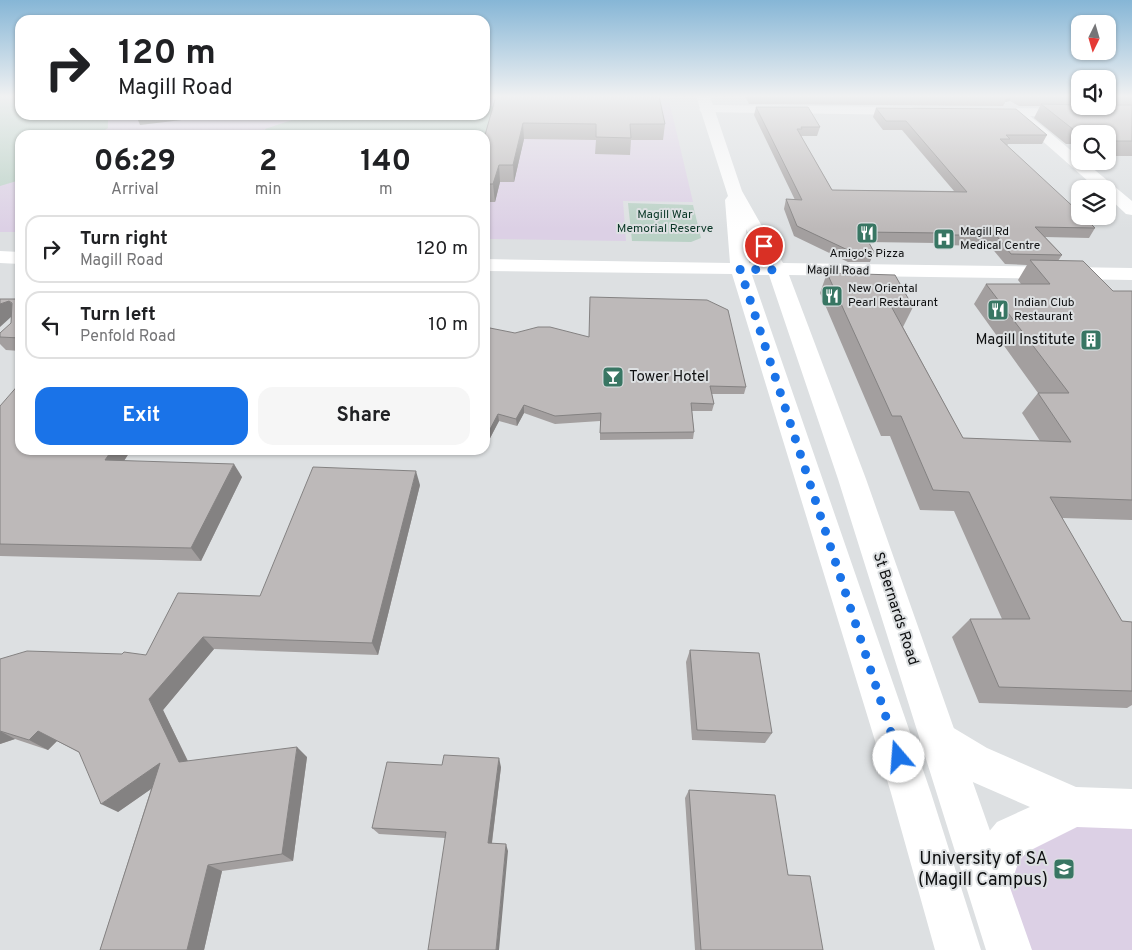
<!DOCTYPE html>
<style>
:root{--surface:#fff;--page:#f6f6f6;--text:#202124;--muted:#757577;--line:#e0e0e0;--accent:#1a73e8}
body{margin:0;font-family:Overpass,sans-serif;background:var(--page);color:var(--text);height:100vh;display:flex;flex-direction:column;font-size:19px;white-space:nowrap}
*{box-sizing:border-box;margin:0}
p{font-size:16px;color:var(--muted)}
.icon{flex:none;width:28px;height:28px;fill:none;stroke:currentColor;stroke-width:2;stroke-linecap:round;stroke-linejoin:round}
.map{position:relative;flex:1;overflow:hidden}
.details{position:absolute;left:15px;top:130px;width:475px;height:325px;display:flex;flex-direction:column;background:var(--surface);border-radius:15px;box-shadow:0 1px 4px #0004}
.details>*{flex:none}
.banner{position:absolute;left:15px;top:15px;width:475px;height:105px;border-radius:15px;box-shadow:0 1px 4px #0004;background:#fff;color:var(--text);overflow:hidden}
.needle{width:32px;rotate:185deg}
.tools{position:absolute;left:1071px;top:15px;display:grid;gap:10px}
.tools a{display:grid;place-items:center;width:45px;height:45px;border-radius:10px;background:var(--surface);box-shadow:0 1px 4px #0004;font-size:25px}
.pin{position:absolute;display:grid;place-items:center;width:42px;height:42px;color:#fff;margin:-21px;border:2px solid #fff;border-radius:50%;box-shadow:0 1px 5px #0007}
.me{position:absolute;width:55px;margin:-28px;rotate:342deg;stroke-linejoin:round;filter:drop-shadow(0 0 4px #0008)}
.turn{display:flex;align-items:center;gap:18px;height:105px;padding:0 20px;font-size:22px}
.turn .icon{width:65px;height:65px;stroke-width:2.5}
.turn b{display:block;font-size:35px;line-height:42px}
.eta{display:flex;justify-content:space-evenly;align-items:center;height:85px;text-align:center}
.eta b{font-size:30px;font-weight:700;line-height:35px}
.action{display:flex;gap:10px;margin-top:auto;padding:10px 20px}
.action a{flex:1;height:58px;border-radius:15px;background:var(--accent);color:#fff;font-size:20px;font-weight:700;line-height:58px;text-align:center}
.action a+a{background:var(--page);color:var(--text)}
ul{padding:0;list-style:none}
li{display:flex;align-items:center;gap:15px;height:68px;margin:0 10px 8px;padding:0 10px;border:2px solid var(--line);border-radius:15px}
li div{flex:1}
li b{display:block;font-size:19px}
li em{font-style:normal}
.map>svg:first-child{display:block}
.education{fill:#dcd0e5}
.green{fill:#b9d1c5}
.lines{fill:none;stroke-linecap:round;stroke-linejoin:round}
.minor{fill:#fff;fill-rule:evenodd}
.major{fill:#fff;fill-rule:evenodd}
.wall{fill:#a39f9f}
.shaded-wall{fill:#848282}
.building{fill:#bdb9b9;stroke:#848282}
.route{stroke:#1a73e8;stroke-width:9;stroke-dasharray:0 16.2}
.labels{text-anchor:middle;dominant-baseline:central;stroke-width:4;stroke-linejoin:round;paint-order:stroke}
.far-park-label{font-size:12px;fill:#093626;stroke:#dde0e2}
.far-poi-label{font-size:12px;fill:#0f1011;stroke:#dde0e2;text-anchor:start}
.far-street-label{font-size:12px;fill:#0f1011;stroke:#dde0e2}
.poi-label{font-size:15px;fill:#0f1011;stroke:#dde0e2;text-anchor:end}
.street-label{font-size:15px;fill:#0f1011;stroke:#dde0e2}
.near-poi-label{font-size:18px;fill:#0f1011;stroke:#dde0e2;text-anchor:end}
</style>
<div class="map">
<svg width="1132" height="950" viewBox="0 0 1132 950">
<rect width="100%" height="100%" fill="#dde0e2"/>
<g class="education">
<path d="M0,96H20V115H485V96H668L693,202L623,201L626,241L485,239V135H20V232H0Z"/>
<path d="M1132,809V950H1009L1002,849Z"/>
</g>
<g class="green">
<path d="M0,96H20V115H108V128L97,135H20V180L0,186Z"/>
<path d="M485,106H507L485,135H268L265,129L307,115H485Z"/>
<path d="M628,203L693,205L701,238L691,242L632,241Z"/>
</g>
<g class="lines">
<g class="minor">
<path d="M706,105L912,107L919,111L912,115L701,112L699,109Z"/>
<path d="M983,108L1132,109V117L1030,116L1080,158V161H1084L1132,201V215L1126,214L1108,197V189H1097L1014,116L978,115L976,112Z"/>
<path d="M939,721L952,727L987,748L1076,787L1132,789V829L1077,827L1027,852L1019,861L1004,903L989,910L974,903L967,888L987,834L997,822L1030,807L959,776L926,753L920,740L926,727Z"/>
</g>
<g class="major">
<path d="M696,96H710L742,191L783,263L1132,268V280L789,275L866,479L1032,950H986L838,479L769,275H752L931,793L981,950H935L891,793L732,274L485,271V259L730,263L725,200L728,196ZM746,229L763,263H749Z"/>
<path d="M0,251L20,252V264L0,263Z"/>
</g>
</g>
<g class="wall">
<path d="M496,96L665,124L663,140H631L630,155L595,154L596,140L524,139L514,182H500L495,202H485V135Z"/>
<path d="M745,96H1080V106H1108V96H1132V156H1108V134H1080V144H1066L1034,118L1040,106H1019L1010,101L1005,102L1003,106L749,104Z"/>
<path d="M756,107L820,127L817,136H801L832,190L954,191L902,130H883L873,117L876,108L1047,135L1042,144H1008L1007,146L1095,228L1089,238L1045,237L1062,255L1058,261L1113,291H1132V520L1062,518L1122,621L1132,622V705L1127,708L979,703L952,637L970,619H1002L954,511L920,510L890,436H881L820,293L827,273L913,307L903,327L963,438L1040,441L1022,413L1038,393L974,304L986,284H1021L1018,280L1027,265L1005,264L990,246L938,245L936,243L868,242L874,252L870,262H848L794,236L784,209L786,199L795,200L754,115Z"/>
<path d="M0,299H20V351L6,350L0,344V337L11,323V316V317Z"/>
<path d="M485,327L746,387L744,394H712L714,404L712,411H692L694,432L693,439L600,440V421L555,424L524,413L517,426L499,421L488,442H485Z"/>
<path d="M0,406L131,450L124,461L242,477L201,561L0,556Z"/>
<path d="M420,485L378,655L214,649L163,710L188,761L307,757L293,861L222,871L204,950H100L151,789L118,812L80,753L57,741L48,750L15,739L0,744V659L146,655L260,596Z"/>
<path d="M690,650L772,733L765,743L692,740L686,662Z"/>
<path d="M442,765L501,767L492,843L508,851L445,838L379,834L372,828Z"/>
<path d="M689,790L788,875L823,950H695L685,798Z"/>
</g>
<g class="shaded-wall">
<path d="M1007,96H1012L1010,101L1005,102L1003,106Z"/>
<path d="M136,115H224L140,125Z"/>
<path d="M523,123L524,139L514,182L513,165Z"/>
<path d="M499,165L500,182L495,202L493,184Z"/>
<path d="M9,301L20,314L11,317L0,327V304Z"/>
<path d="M524,405V413L517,426L516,419Z"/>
<path d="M498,414L499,421L488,442L487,435Z"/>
<path d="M112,450H131L116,473L105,460Z"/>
<path d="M234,464L242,477L201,561L191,548Z"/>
<path d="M416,471L420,485L378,655L372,643Z"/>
<path d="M203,637L214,649L163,710L193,772L179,762L149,699Z"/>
<path d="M0,731L15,739L0,744Z"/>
<path d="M38,731L57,741L48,750L29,740Z"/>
<path d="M297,747L307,757L293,861L282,854Z"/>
<path d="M499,758L501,767L491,849L488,843Z"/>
<path d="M160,763L174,773L118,812L101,804Z"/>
<path d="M506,844L508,851L499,950H496Z"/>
<path d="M208,865L222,871L204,950H187Z"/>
</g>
<g class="building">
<path d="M496,96H659L665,124H630L631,138L596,137V124L523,123L513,165H499L493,184H485V135Z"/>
<path d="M1041,104L1080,105V106H1108V105H1132V141H1116L1108,135V134H1106L1101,130H1074Z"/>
<path d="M756,107H808L820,127H801L802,129H797L832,190L967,192L906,121H886L876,108L1016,109L1047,135H1006L1010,139H1000L1080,213V216H1083L1095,228L1035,227L1062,255L1011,254L996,235H942L941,233L863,232L874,252H852L797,226L786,199L802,200Z"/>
<path d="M1030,260L1083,261L1113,291H1132V500L1050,497L1122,621L1132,622V691L999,687L970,619H1030L969,492L933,490L901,416H892L827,273L895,275L913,307L891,306L963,438L1071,442L1038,393H1069L986,284H1050Z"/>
<path d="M590,297L707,300L728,310L746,387L710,386L714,404L691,403L694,432L600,433L601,413L555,416L524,405L516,419L498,414L487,435L485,434V327L515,333L538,327H550L589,337Z"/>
<path d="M0,299H20V338L0,337V333L11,323L12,303L9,301L0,304Z"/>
<path d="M20,383V450H112L105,460L234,464L191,548L0,544V406Z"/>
<path d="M313,467L416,471L372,643L203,637L149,699L179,762L297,747L282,854L208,865L187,950H100L160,763L101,804L79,752L38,731L29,740L0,731V659L27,651L122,654L124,652L146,655L178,593L260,596Z"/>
<path d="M690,650L759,653L772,733L697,730Z"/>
<path d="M444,755L499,758L488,843L506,844L496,950H428L446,832L372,828L387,762L442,765Z"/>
<path d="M689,790L775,795L788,875L810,876L823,950H701Z"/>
</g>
<linearGradient id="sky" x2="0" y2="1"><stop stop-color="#86b6d6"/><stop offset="0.42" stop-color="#f0f1f2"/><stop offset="1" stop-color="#f0f1f2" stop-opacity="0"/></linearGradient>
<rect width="1132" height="229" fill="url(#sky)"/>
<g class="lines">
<path class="route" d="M764,246L777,270L740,269L899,757"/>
</g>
<defs>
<g id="restaurant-square" transform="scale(1.125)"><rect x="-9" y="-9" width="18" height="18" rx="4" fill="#387663" stroke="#dde0e2"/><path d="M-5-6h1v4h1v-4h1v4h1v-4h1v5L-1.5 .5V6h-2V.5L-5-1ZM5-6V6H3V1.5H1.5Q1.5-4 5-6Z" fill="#fff"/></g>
<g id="hospital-square" transform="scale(1.125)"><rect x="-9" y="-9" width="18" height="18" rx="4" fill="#387663" stroke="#dde0e2"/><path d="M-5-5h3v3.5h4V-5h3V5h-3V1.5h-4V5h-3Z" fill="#fff"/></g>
<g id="building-square" transform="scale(1.125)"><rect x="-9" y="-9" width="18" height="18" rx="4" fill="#387663" stroke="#dde0e2"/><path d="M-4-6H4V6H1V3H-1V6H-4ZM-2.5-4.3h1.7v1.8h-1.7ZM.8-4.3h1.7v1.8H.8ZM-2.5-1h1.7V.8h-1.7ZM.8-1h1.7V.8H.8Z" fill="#fff"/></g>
<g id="bar-square" transform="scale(1.125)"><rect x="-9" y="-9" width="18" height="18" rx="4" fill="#387663" stroke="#dde0e2"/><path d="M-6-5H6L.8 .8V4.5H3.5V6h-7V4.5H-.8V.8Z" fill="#fff"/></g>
<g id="university-square" transform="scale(1.125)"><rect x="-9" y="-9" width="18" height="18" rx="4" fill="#387663" stroke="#dde0e2"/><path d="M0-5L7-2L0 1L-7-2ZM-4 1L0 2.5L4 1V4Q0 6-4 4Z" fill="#fff"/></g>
</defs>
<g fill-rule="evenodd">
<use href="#restaurant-square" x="867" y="233"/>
<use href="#hospital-square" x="944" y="239"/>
<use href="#restaurant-square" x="832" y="296"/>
<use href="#restaurant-square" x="998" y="310"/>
<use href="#building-square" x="1091" y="340"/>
<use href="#bar-square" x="613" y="377"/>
<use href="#university-square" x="1064" y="869"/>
</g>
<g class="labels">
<g class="far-park-label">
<text x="665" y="215">Magill War<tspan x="665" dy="14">Memorial Reserve</tspan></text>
</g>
<g class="far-poi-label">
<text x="960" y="232">Magill Rd<tspan x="960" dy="14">Medical Centre</tspan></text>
<text x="867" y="254" text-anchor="middle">Amigo's Pizza</text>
<text x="848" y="289">New Oriental<tspan x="848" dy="14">Pearl Restaurant</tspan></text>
<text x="1014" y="303">Indian Club<tspan x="1014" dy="14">Restaurant</tspan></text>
</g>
<g class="far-street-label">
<text transform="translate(838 271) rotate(1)">Magill Road</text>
</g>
<g class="poi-label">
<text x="1075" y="340">Magill Institute</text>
<text x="629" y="377" text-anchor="start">Tower Hotel</text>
</g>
<g class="street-label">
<text transform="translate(895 609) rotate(72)">St Bernards Road</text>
</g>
<g class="near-poi-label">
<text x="1048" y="859">University of SA<tspan x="1048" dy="21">(Magill Campus)</tspan></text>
</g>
</g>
</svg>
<div class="tools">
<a><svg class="needle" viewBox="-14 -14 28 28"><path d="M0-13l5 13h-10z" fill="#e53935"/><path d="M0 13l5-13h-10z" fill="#757577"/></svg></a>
<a><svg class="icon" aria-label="sound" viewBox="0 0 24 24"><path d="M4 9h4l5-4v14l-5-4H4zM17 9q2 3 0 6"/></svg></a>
<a><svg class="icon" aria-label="search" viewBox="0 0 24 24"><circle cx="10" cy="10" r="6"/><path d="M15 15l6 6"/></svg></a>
<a><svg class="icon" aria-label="layers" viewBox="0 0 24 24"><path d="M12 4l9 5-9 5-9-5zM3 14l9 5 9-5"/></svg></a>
</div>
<div class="pin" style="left:764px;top:246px;background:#d93025"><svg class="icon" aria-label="arrive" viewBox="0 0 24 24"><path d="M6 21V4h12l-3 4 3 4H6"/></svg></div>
<svg class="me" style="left:899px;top:757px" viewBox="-20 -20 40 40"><circle r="19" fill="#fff"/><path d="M0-13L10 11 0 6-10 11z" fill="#1a73e8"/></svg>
<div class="banner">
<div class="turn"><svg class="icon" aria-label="right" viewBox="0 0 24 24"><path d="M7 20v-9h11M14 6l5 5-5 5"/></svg><div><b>120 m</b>Magill Road</div></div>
</div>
<section class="details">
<div class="eta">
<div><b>06:29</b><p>Arrival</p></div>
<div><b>2</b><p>min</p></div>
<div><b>140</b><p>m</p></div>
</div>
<ul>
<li><svg class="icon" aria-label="right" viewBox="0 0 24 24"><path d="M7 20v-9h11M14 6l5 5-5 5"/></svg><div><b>Turn right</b><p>Magill Road</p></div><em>120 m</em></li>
<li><svg class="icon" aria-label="left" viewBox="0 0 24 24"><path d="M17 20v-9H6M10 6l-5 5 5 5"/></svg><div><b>Turn left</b><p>Penfold Road</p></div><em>10 m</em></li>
</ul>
<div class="action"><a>Exit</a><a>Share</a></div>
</section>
</div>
